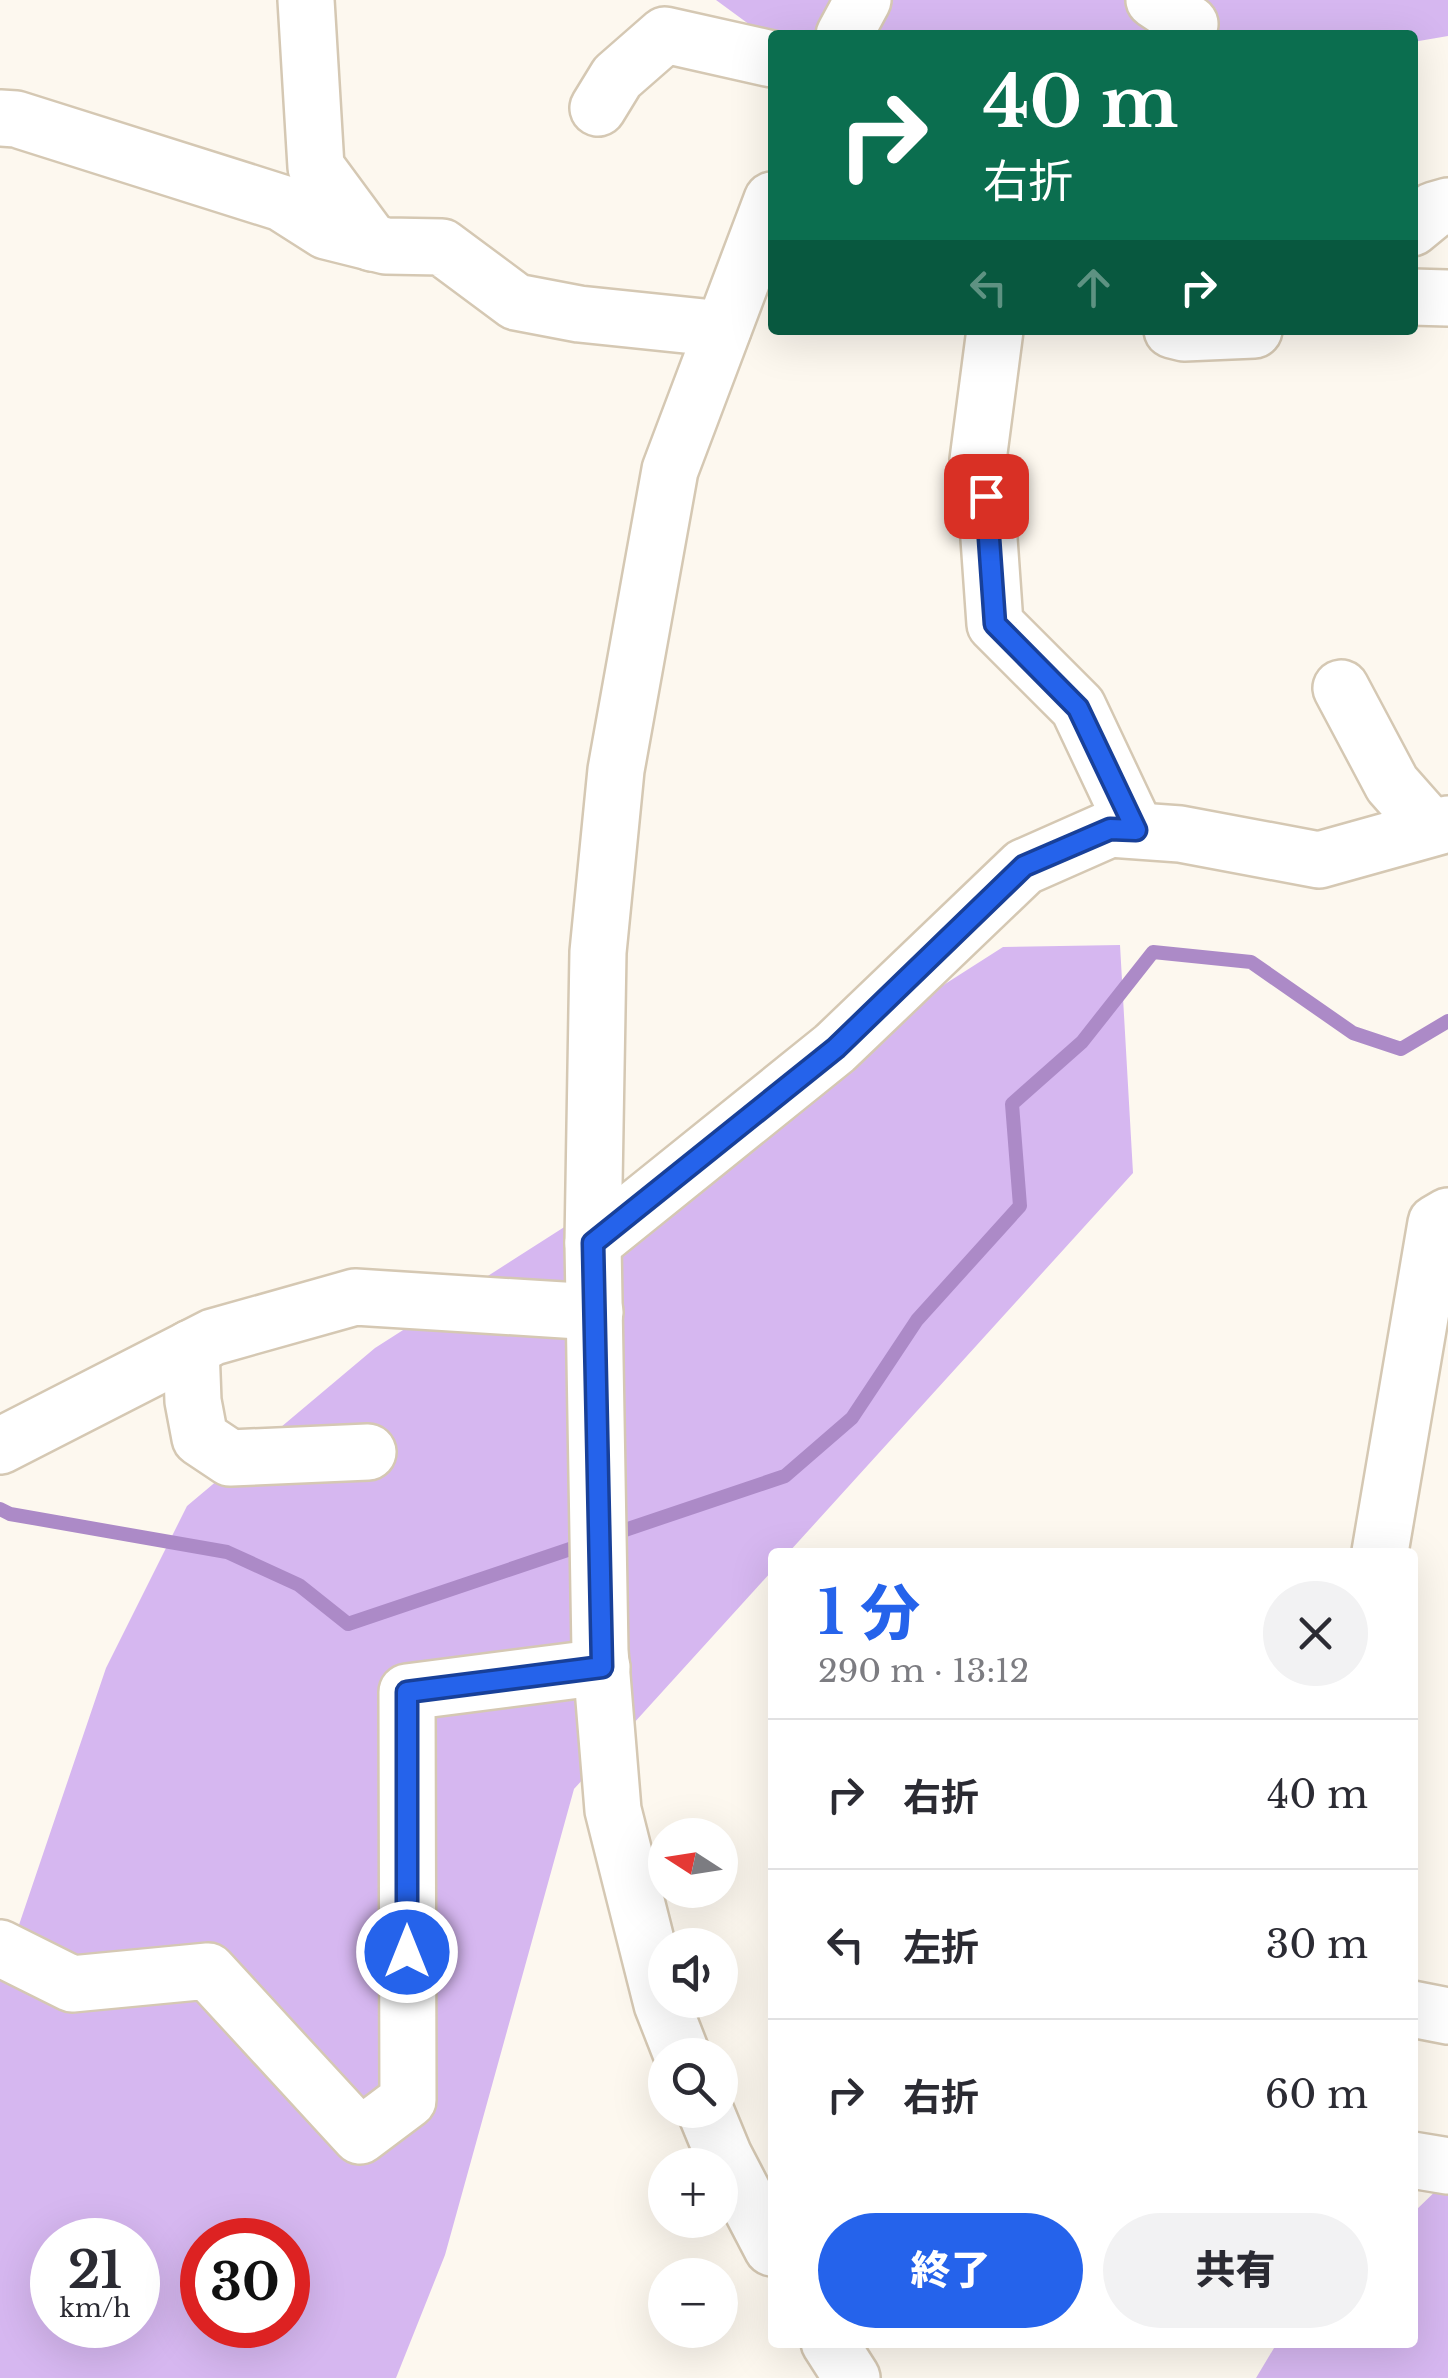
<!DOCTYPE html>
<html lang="ja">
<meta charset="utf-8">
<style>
:root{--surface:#fff;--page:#f2f2f3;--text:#2b2b33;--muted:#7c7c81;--line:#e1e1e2;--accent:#2563eb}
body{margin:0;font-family:"Libre Baskerville","Noto Sans JP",serif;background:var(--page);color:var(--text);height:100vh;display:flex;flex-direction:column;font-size:38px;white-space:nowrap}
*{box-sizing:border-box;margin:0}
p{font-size:32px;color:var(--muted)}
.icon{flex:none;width:55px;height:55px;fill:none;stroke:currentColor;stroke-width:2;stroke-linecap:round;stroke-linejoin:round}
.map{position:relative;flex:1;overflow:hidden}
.sheet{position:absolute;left:768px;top:1548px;width:650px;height:800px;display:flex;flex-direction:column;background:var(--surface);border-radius:10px;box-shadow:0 10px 40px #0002}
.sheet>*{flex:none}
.guide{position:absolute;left:768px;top:30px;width:650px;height:305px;border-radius:10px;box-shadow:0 10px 40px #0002;background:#0b6e4f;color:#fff;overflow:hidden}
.needle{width:65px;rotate:282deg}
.tools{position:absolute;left:648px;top:1818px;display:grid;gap:20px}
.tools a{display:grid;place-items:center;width:90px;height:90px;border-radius:50%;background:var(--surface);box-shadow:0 10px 40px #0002;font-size:50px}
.speed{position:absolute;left:30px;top:2218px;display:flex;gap:20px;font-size:50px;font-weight:700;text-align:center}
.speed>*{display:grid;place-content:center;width:130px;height:130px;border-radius:50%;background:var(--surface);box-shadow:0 10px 40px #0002;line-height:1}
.speed small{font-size:25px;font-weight:400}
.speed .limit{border:15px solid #d22;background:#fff;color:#111}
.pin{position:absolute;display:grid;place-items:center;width:85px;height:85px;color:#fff;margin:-42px;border-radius:20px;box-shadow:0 5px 15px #0006}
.me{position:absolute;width:110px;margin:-55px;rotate:0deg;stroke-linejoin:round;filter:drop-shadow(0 0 8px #0008)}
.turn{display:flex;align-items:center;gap:35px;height:210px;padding:0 50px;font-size:45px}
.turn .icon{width:130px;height:130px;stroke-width:2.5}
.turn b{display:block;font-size:70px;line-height:85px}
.lanes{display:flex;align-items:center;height:95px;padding:0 50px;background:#0003;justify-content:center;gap:50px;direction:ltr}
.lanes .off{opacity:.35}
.round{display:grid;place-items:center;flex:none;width:105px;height:105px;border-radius:52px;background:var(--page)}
.summary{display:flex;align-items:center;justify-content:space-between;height:170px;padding:0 50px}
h1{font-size:60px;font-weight:800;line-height:75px;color:var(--accent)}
.primary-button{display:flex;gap:20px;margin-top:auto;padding:20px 50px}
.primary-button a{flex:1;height:115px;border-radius:60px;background:var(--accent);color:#fff;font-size:40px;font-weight:800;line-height:115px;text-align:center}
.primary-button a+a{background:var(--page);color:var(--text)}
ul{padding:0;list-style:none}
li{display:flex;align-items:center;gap:30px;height:150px;padding:0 50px;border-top:2px solid var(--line)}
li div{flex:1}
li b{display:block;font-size:38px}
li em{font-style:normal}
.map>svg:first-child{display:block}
.green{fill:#d6b7f0;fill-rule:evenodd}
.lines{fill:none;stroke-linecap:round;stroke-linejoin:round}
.stream{stroke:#ac8ac7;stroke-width:14}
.minor-casing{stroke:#d5c8b3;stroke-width:60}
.minor{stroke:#fff;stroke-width:55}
.route-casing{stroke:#184099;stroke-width:25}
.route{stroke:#2563eb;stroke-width:18}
</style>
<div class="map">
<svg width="1448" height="2378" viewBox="0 0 1448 2378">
<rect width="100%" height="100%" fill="#fdf8ef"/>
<g class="green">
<path d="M716,0H1448V36L1413,42L1412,35H772V41Z"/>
<path d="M1120,945L1133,1173L789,1552H772V1571L574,1789L445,2255L396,2378H0V1981L106,1668L187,1506L375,1348L1003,947ZM52,2240H138V2325H52ZM202,2240H288V2325H202Z"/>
<path d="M1448,2179V2378H1256L1277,2343L1412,2342L1413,2213Z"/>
</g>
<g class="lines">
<g class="stream">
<path d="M0,1509L10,1514L227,1552L299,1585L348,1624L585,1544"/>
<path d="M610,1535L785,1476L852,1418L917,1320L1020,1206L1012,1104L1082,1042L1153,952L1251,962L1353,1033L1401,1049L1448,1021"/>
</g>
<g class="minor-casing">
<g id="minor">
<path d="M306,0L316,167L372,243"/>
<path d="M1154,0L1190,24"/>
<path d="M844,35L863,0"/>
<path d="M598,108L617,77L665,35L772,59"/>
<path d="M0,118L16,119L282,203L326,231L386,246L442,247L516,302L579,314L723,329"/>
<path d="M1412,228L1434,210L1448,206"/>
<path d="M1412,297L1448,298"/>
<path d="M995,330L978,460L986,496L995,624L1078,707L1136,830"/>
<path d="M1172,330L1184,333L1254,330"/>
<path d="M1341,688L1392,784L1431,828"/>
<path d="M593,1243L835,1048L1024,867L1110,829L1180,834L1319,860L1448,824"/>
<path d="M191,1348L193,1401L200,1438L230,1458L368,1452"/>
<path d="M0,1446L213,1337L355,1297L595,1312"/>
<path d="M1380,1552L1436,1223L1448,1216"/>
<path d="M0,1948L72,1984L208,1971L360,2136L408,2100L407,1692L602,1667"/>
<path d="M1412,2009L1448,2016"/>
<path d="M682,2055L662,2004L613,1810L600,1651L593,1243L598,952L616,770L670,470L772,200"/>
<path d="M705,2110L724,2156L772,2248"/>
<path d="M1412,2160L1448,2166"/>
<path d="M829,2342L852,2378"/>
</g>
</g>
<use href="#minor" class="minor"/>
</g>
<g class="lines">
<g class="route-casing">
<path id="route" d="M407,1952V1692L602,1667L593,1243L836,1048L1024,866L1110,829L1136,830L1078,708L995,624L986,496"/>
</g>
<use href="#route" class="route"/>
</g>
</svg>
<div class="tools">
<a><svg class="needle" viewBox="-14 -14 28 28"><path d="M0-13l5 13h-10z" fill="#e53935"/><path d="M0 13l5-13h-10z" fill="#7c7c81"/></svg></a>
<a><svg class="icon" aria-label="sound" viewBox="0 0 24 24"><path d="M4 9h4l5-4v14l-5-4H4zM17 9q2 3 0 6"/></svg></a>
<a><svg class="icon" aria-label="search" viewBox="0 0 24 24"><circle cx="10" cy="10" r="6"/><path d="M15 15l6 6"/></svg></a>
<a>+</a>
<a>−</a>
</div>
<div class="speed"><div>21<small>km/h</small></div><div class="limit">30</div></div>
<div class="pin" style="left:986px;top:496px;background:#d93025"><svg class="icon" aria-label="arrive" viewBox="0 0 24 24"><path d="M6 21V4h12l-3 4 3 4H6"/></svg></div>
<svg class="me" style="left:407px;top:1952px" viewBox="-20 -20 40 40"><circle r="17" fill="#2563eb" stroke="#fff" stroke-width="3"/><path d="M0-11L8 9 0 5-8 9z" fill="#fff"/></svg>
<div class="guide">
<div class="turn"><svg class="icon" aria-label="right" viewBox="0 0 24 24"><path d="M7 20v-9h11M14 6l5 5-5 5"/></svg><div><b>40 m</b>右折</div></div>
<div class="lanes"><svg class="icon off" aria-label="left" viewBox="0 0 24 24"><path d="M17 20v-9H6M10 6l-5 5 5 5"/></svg><svg class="icon off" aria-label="ahead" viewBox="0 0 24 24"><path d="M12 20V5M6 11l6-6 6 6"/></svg><svg class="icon" aria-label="right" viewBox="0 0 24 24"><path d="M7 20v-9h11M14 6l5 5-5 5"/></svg></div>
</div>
<section class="sheet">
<div class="summary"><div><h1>1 分</h1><p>290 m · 13:12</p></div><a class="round"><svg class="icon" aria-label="close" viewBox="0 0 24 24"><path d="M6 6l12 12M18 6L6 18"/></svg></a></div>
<ul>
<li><svg class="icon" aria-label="right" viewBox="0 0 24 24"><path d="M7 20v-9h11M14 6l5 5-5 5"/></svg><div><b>右折</b></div><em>40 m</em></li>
<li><svg class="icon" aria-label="left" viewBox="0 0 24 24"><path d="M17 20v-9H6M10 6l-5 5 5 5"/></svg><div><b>左折</b></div><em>30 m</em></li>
<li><svg class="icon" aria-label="right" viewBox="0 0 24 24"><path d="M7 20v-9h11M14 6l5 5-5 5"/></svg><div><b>右折</b></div><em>60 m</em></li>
</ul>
<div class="primary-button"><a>終了</a><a>共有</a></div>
</section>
</div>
